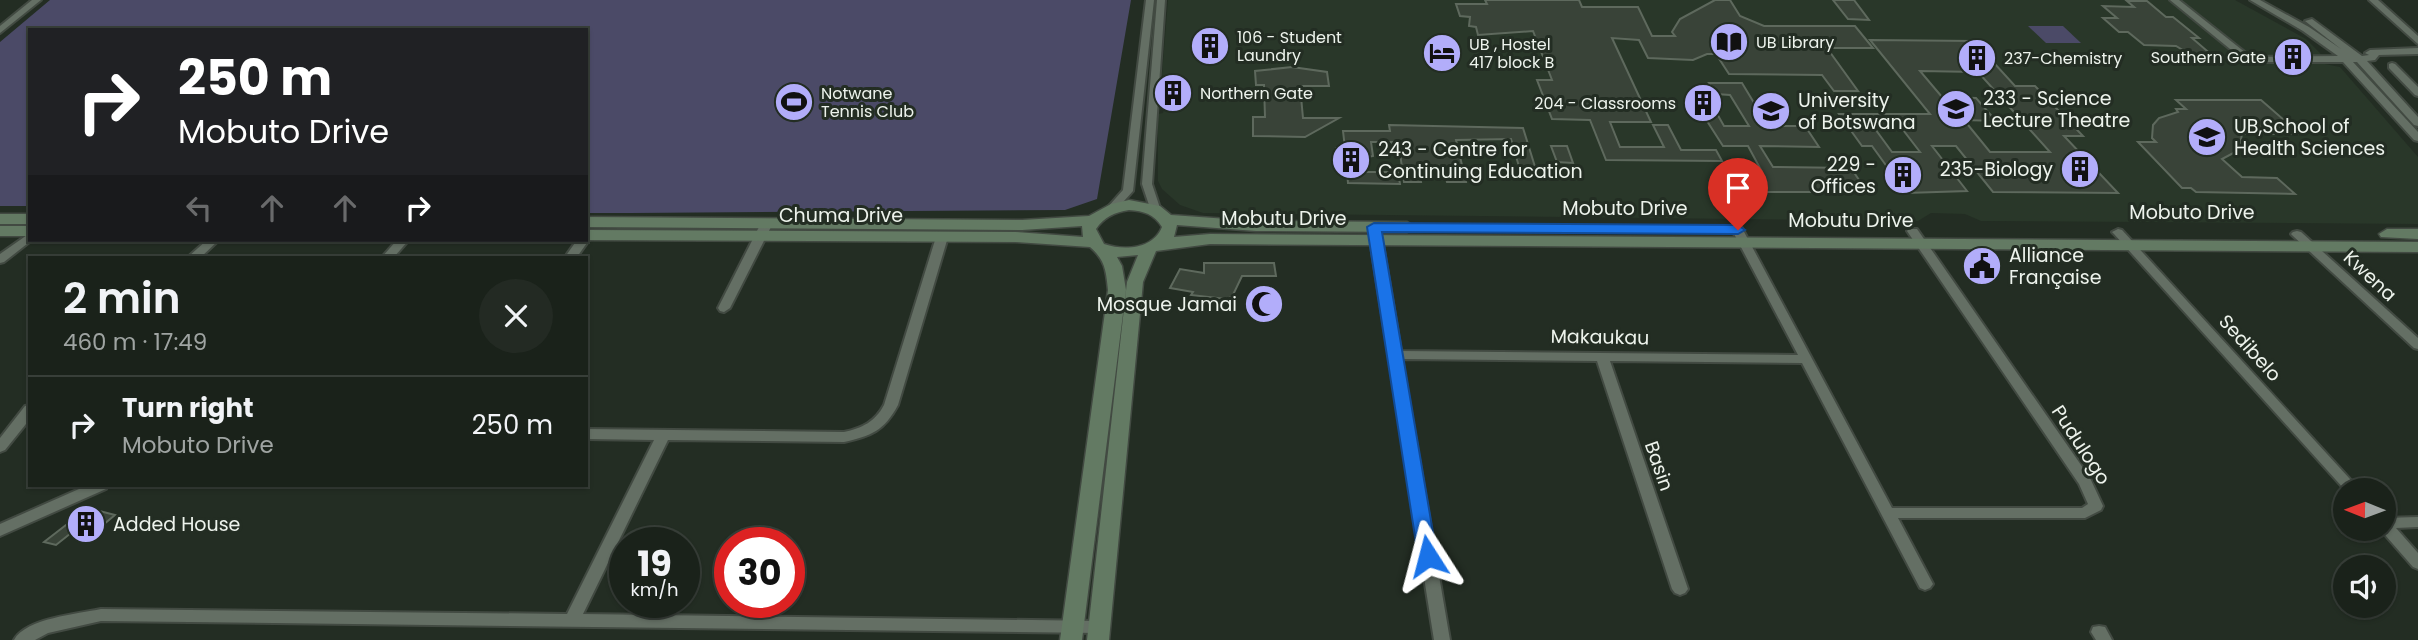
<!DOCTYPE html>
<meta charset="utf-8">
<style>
:root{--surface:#1a221a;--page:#232a23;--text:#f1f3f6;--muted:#9fa4a2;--line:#383f39}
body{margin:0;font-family:Poppins,sans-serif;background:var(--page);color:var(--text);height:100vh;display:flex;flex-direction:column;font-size:26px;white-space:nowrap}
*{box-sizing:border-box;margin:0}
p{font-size:23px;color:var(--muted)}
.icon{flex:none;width:38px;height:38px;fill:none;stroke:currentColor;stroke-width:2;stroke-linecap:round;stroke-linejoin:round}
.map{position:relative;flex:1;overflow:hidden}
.panel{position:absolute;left:28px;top:256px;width:560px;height:231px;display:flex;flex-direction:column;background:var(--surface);border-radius:0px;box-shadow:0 2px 5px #0004,0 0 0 2px var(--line)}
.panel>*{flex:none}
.banner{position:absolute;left:28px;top:28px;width:560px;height:214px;border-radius:0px;box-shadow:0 2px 5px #0004,0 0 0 2px var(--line);background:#202124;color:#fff;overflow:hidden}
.needle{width:46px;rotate:271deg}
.buttons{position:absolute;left:2333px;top:478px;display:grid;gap:14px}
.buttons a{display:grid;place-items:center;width:63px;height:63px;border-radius:50%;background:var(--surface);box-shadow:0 2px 5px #0004,0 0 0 2px var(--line);font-size:35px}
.speed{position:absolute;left:609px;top:527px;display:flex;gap:14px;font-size:35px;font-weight:700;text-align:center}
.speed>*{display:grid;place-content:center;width:91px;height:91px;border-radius:50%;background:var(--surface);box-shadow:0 2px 5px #0004,0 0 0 2px var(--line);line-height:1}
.speed small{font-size:18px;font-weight:400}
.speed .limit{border:10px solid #d22;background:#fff;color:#111}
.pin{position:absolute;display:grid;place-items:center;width:60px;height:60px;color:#fff;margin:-72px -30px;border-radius:50% 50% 50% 0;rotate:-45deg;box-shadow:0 0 7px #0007}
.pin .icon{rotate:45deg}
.me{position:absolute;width:77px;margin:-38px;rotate:351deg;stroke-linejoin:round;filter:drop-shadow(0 0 5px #0008)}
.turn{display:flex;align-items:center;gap:24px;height:147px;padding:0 35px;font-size:32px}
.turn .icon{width:91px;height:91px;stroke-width:2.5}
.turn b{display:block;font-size:49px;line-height:60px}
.lanes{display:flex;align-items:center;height:66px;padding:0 35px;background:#0003;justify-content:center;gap:35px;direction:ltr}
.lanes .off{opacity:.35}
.round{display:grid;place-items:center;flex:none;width:74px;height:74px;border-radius:37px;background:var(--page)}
.overview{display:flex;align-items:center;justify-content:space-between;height:119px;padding:0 35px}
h1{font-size:42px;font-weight:600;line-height:52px}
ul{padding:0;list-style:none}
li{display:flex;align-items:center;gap:21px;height:98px;padding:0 35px;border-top:2px solid var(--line)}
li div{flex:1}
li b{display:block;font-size:26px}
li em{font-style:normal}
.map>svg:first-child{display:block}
.built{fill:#293729}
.green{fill:#4b4a67}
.building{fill:#394338;stroke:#5e695d;stroke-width:2;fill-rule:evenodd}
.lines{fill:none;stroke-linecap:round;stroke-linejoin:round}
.minor-casing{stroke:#424a42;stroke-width:4}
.secondary-casing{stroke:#424a42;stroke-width:3}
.minor{fill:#646f64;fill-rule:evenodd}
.secondary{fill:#637a63;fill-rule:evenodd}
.route{fill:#1a73e8;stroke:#114b97;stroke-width:2}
.labels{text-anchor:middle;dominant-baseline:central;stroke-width:6;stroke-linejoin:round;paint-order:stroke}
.far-poi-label{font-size:16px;fill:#edf3ec;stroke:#232d23;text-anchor:start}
.poi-label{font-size:19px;fill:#edf3ec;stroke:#232d23;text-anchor:start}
.street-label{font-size:19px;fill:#edf3ec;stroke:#232d23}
</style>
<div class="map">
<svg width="2418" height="640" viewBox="0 0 2418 640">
<rect width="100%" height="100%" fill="#232d23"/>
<path class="built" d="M1168,0H2235L2306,39L2320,53L2325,64L2340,67L2418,157V224L1981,221L1965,214L1931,213L1918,221L1203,213L1180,205L1162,189L1158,181V114L1163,113L1166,102L1168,82L1162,75Z"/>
<g class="green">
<path d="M50,0H1131L1097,199L1065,210L632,213H586V30H30V206H0V42Z"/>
<path d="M2028,26H2063L2081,43H2046Z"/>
</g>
<g class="building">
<path d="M1485,0H1579L1582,7H1638L1652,36H1675L1672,32L1680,19L1715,0H1730L1740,16L1764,26H1855L1873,48H1827L1858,91H1834L1822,75L1729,74L1716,54H1707L1693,60L1648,58L1639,40L1612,38L1651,122H1610L1620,147H1664L1653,125H1668L1681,150H1716L1722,161L1606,160L1590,120L1552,119L1537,80H1552L1533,31L1478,35L1476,27L1469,26L1470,17L1460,16L1456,4H1487Z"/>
<path d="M1833,0H1854L1869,20L1848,19Z"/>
<path d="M2127,1H2147L2166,17H2173L2199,38H2192L2213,56L2191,55L2176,46L2144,45L2128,32H2119L2103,18H2117L2103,6L2134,7Z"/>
<path d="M1203,32L1218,33L1217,59H1202Z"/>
<path d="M1870,40L1974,41L2015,86H2035L2083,136H2064L2118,193L1993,192L1956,146H1932L1967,191L1906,193L1872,146H1862L1839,114H1930ZM1920,71L1978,72L2050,152H1990L1964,120L1996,121L1976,98L1942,97ZM1873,126H1900L1920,152H1892Z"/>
<path d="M1292,67L1327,72L1329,86H1300L1303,118H1339L1305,137L1253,136V117H1265L1264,85H1256L1255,71Z"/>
<path d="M1709,83H1742L1768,126H1805L1819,147L1760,146L1773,167L1851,168L1867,192H1753L1741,170H1761L1748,146H1723L1691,96H1707L1724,126H1749L1730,95L1716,94Z"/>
<path d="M2176,100H2261L2300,134H2242L2239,150L2222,159L2242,177L2277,178L2295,194L2196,192L2191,188H2182L2138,142H2156L2152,138L2153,125L2159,118L2178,112L2176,109H2186Z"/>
<path d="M1389,125L1523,128L1536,170H1520L1511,139L1456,140L1466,182H1447L1443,166L1418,165L1421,182H1404L1400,153H1393L1392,142H1371L1373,156L1337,163L1336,148H1345L1343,131H1390Z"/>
<path d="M1551,146H1567L1573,163L1557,162Z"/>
<path d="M1347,172H1398L1400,184L1348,183Z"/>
<path d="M1204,263H1274L1276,276H1242L1232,297L1226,299L1191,295L1193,292L1170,288L1180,269L1204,273Z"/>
<path d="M88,508L115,515L98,529L88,532L76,529L56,545L44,542Z"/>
</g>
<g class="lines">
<g class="minor-casing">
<g id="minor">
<path d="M32,0H41L0,33V26Z"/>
<path d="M1146,0H1154L1133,191L1116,210L1112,211L1107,208L1123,190Z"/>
<path d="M1157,0H1165L1152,184L1161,211L1156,214L1151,211L1142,184Z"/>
<path d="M2170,0H2179L2251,57L2338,56L2303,31L2250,0H2260L2309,27L2341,49L2305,21L2312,19L2362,56L2369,55L2365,53L2370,50L2418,48V54L2379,55L2375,60L2367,61L2418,117V126L2414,125L2357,62H2353L2418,132V141L2414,140L2343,62H2246Z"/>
<path d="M2369,0H2378L2418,36V44Z"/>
<path d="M2392,63L2395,64L2418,87V96L2415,95L2389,68V64Z"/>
<path d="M767,220L773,223L730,308L724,312L720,311L718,308L761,223Z"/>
<path d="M1374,224L1380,227L1401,351L1798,355L1732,230L1734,228H1742L1892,508H2082L2088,504L2079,484L1907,231L1909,229H1917L2090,478L2103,506L2101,510L2085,518H1898L1933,584L1930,588L1925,590L1920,588L1802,363L1610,361L1688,589L1685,593L1680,595L1675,593L1672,589L1597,361L1402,359L1450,640H1434L1368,227Z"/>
<path d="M2118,229L2122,230L2360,490H2345L2114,234L2112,232Z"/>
<path d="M2297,231L2301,232L2418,338V349L2414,348L2293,236L2291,234L2293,232Z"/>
<path d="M30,233V240H32L4,262L0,263V254Z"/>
<path d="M942,234L948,237L898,405C884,431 871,436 844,442L668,440L583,614L1099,621L1105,622L1107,627L1105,632L1099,633L101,621L48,633L35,640H14C26,618 78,614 101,609L567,614L654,440L586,439V429L844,432C862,428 875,422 884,405L936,237Z"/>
<path d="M586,237L589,240L577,257H565L577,240H586Z"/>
<path d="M207,240H219L201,257H188Z"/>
<path d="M397,240H409L394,257H382Z"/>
<path d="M30,405V419L5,450L0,452V438L25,406Z"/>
<path d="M88,485H108L106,489L0,536V524Z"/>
<path d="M2418,517V527L2396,528L2418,553V569L2413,567L2379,528H2384V518Z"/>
<path d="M2099,626L2105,627L2112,640H2096L2091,632L2093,627Z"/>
</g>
</g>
<g class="secondary-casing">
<g id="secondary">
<path d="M1129,200L1160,206L1171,215L1256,221L1407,222L1415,227L1407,232L1256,231L1177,225L1174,237L1210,234L2418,242V252L1210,244L1156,251L1143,282L1109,640H1087L1127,282L1138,255L1117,257L1122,266L1126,290L1082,640H1060L1108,290C1106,270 1105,260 1090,247L1016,242L586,240V230L1016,232L1083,237L1082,226L1022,230L586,227V217L1022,220L1089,216L1111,204ZM1129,210C1144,211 1154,214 1162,227C1153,249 1125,251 1104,244L1096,229C1104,217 1115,212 1129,210Z"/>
<rect x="0" y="214" width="30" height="10"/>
<rect x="0" y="226" width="30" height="10"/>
<path d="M2387,229H2418V239L2381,237L2379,234Z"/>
</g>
</g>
<use href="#minor" class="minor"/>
<use href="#secondary" class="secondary"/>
</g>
<path class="route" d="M1374,223L1738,225L1745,230L1738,234L1382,232L1437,556L1435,561H1421L1418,556L1367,227Z"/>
<defs>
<g id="library-disc" transform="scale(2.0125)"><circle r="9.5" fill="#b2adfa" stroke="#232d23"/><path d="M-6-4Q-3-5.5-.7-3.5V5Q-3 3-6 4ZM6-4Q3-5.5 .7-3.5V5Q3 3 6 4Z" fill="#111"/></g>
<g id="building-disc" transform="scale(2.0125)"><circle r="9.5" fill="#b2adfa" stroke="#232d23"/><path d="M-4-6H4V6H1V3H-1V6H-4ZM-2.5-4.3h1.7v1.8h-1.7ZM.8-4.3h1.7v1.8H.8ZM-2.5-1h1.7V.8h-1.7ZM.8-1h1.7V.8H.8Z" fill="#111"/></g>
<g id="hotel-disc" transform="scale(2.0125)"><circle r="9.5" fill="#b2adfa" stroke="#232d23"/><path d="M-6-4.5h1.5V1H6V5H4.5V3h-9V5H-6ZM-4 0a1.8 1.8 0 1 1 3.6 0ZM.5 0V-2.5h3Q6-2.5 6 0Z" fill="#111"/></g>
<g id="stadium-disc" transform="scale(2.0125)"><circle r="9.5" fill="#b2adfa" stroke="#232d23"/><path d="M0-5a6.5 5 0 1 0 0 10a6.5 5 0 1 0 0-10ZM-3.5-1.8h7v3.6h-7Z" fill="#111"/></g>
<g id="university-disc" transform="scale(2.0125)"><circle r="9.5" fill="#b2adfa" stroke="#232d23"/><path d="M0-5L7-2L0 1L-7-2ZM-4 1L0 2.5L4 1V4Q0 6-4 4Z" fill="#111"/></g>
<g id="school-disc" transform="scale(2.0125)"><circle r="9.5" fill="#b2adfa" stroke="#232d23"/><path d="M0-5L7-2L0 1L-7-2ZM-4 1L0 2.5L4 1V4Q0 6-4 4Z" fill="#111"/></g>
<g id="civic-disc" transform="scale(2.0125)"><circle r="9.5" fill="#b2adfa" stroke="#232d23"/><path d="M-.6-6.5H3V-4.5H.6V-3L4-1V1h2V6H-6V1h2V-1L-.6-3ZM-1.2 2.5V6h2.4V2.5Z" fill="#111"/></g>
<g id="mosque-disc" transform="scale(2.0125)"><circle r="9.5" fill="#b2adfa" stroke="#232d23"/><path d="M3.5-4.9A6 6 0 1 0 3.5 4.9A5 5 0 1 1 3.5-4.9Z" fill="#111"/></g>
</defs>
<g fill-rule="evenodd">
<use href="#library-disc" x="1729" y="42"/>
<use href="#building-disc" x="1210" y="46"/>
<use href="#hotel-disc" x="1442" y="53"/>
<use href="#building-disc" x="2293" y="57"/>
<use href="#building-disc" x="1977" y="58"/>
<use href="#building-disc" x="1173" y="93"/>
<use href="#stadium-disc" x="794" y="102"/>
<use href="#building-disc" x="1703" y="103"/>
<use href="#university-disc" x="1956" y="109"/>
<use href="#university-disc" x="1771" y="111"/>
<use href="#school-disc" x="2207" y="137"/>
<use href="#building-disc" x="1351" y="160"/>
<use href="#building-disc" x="2080" y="169"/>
<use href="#building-disc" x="1903" y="175"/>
<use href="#civic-disc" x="1982" y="266"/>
<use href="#mosque-disc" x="1264" y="304"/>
<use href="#building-disc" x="86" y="524"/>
</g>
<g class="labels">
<g class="far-poi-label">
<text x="1237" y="37">106 - Student<tspan x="1237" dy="18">Laundry</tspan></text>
<text x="1756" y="42">UB Library</text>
<text x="1469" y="44">UB , Hostel<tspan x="1469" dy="18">417 block B</tspan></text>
<text x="2266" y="57" text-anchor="end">Southern Gate</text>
<text x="2004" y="58">237-Chemistry</text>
<text x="821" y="93">Notwane<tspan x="821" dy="18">Tennis Club</tspan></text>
<text x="1200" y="93">Northern Gate</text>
<text x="1676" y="103" text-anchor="end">204 - Classrooms</text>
</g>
<g class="poi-label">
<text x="1983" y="98">233 - Science<tspan x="1983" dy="22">Lecture Theatre</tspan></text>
<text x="1798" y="100">University<tspan x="1798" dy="22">of Botswana</tspan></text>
<text x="2234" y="126">UB,School of<tspan x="2234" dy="22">Health Sciences</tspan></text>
<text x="1378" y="149">243 - Centre for<tspan x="1378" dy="22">Continuing Education</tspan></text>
<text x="1876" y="164" text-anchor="end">229 -<tspan x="1876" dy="22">Offices</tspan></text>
<text x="2053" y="169" text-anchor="end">235-Biology</text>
<text x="2009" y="255">Alliance<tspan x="2009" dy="22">Française</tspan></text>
<text x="1237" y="304" text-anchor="end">Mosque Jamai</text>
<text x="113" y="524">Added House</text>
</g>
<g class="street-label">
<text x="1625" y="208">Mobuto Drive</text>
<text x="2192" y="212">Mobuto Drive</text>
<text x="841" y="215">Chuma Drive</text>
<text x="1284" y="218">Mobutu Drive</text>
<text x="1851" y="220">Mobutu Drive</text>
<text transform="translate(2370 276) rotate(43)">Kwena</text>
<text transform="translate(1600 337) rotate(1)">Makaukau</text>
<text transform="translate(2250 348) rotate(48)">Sedibelo</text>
<text transform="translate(2081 445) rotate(57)">Pudulogo</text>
<text transform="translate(1659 466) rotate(71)">Basin</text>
</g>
</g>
</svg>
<div class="buttons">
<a><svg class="needle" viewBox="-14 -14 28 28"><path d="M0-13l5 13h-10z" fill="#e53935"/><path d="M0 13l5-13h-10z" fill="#9fa4a2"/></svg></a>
<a><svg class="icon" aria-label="sound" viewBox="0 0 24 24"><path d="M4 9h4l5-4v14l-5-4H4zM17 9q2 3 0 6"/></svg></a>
</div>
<div class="speed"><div>19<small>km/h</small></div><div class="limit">30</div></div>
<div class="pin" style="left:1738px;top:230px;background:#d93025"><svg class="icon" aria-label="arrive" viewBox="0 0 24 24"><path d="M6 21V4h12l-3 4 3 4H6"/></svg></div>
<svg class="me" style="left:1428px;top:556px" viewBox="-20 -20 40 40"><path d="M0-17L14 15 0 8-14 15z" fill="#1a73e8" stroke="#fff" stroke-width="4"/></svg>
<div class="banner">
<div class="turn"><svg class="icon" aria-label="right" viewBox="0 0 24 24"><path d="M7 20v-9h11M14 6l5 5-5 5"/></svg><div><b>250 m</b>Mobuto Drive</div></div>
<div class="lanes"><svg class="icon off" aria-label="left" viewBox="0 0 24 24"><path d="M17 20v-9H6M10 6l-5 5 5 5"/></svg><svg class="icon off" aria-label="ahead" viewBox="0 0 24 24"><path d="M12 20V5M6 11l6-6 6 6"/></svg><svg class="icon off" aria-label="ahead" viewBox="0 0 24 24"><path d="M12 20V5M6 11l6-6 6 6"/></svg><svg class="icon" aria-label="right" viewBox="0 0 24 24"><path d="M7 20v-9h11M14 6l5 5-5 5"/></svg></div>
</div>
<section class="panel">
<div class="overview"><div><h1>2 min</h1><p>460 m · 17:49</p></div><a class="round"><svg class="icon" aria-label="close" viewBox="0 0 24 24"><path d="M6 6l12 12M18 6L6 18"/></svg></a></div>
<ul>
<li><svg class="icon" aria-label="right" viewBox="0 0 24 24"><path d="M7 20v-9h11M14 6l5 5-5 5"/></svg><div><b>Turn right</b><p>Mobuto Drive</p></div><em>250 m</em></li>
</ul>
</section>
</div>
